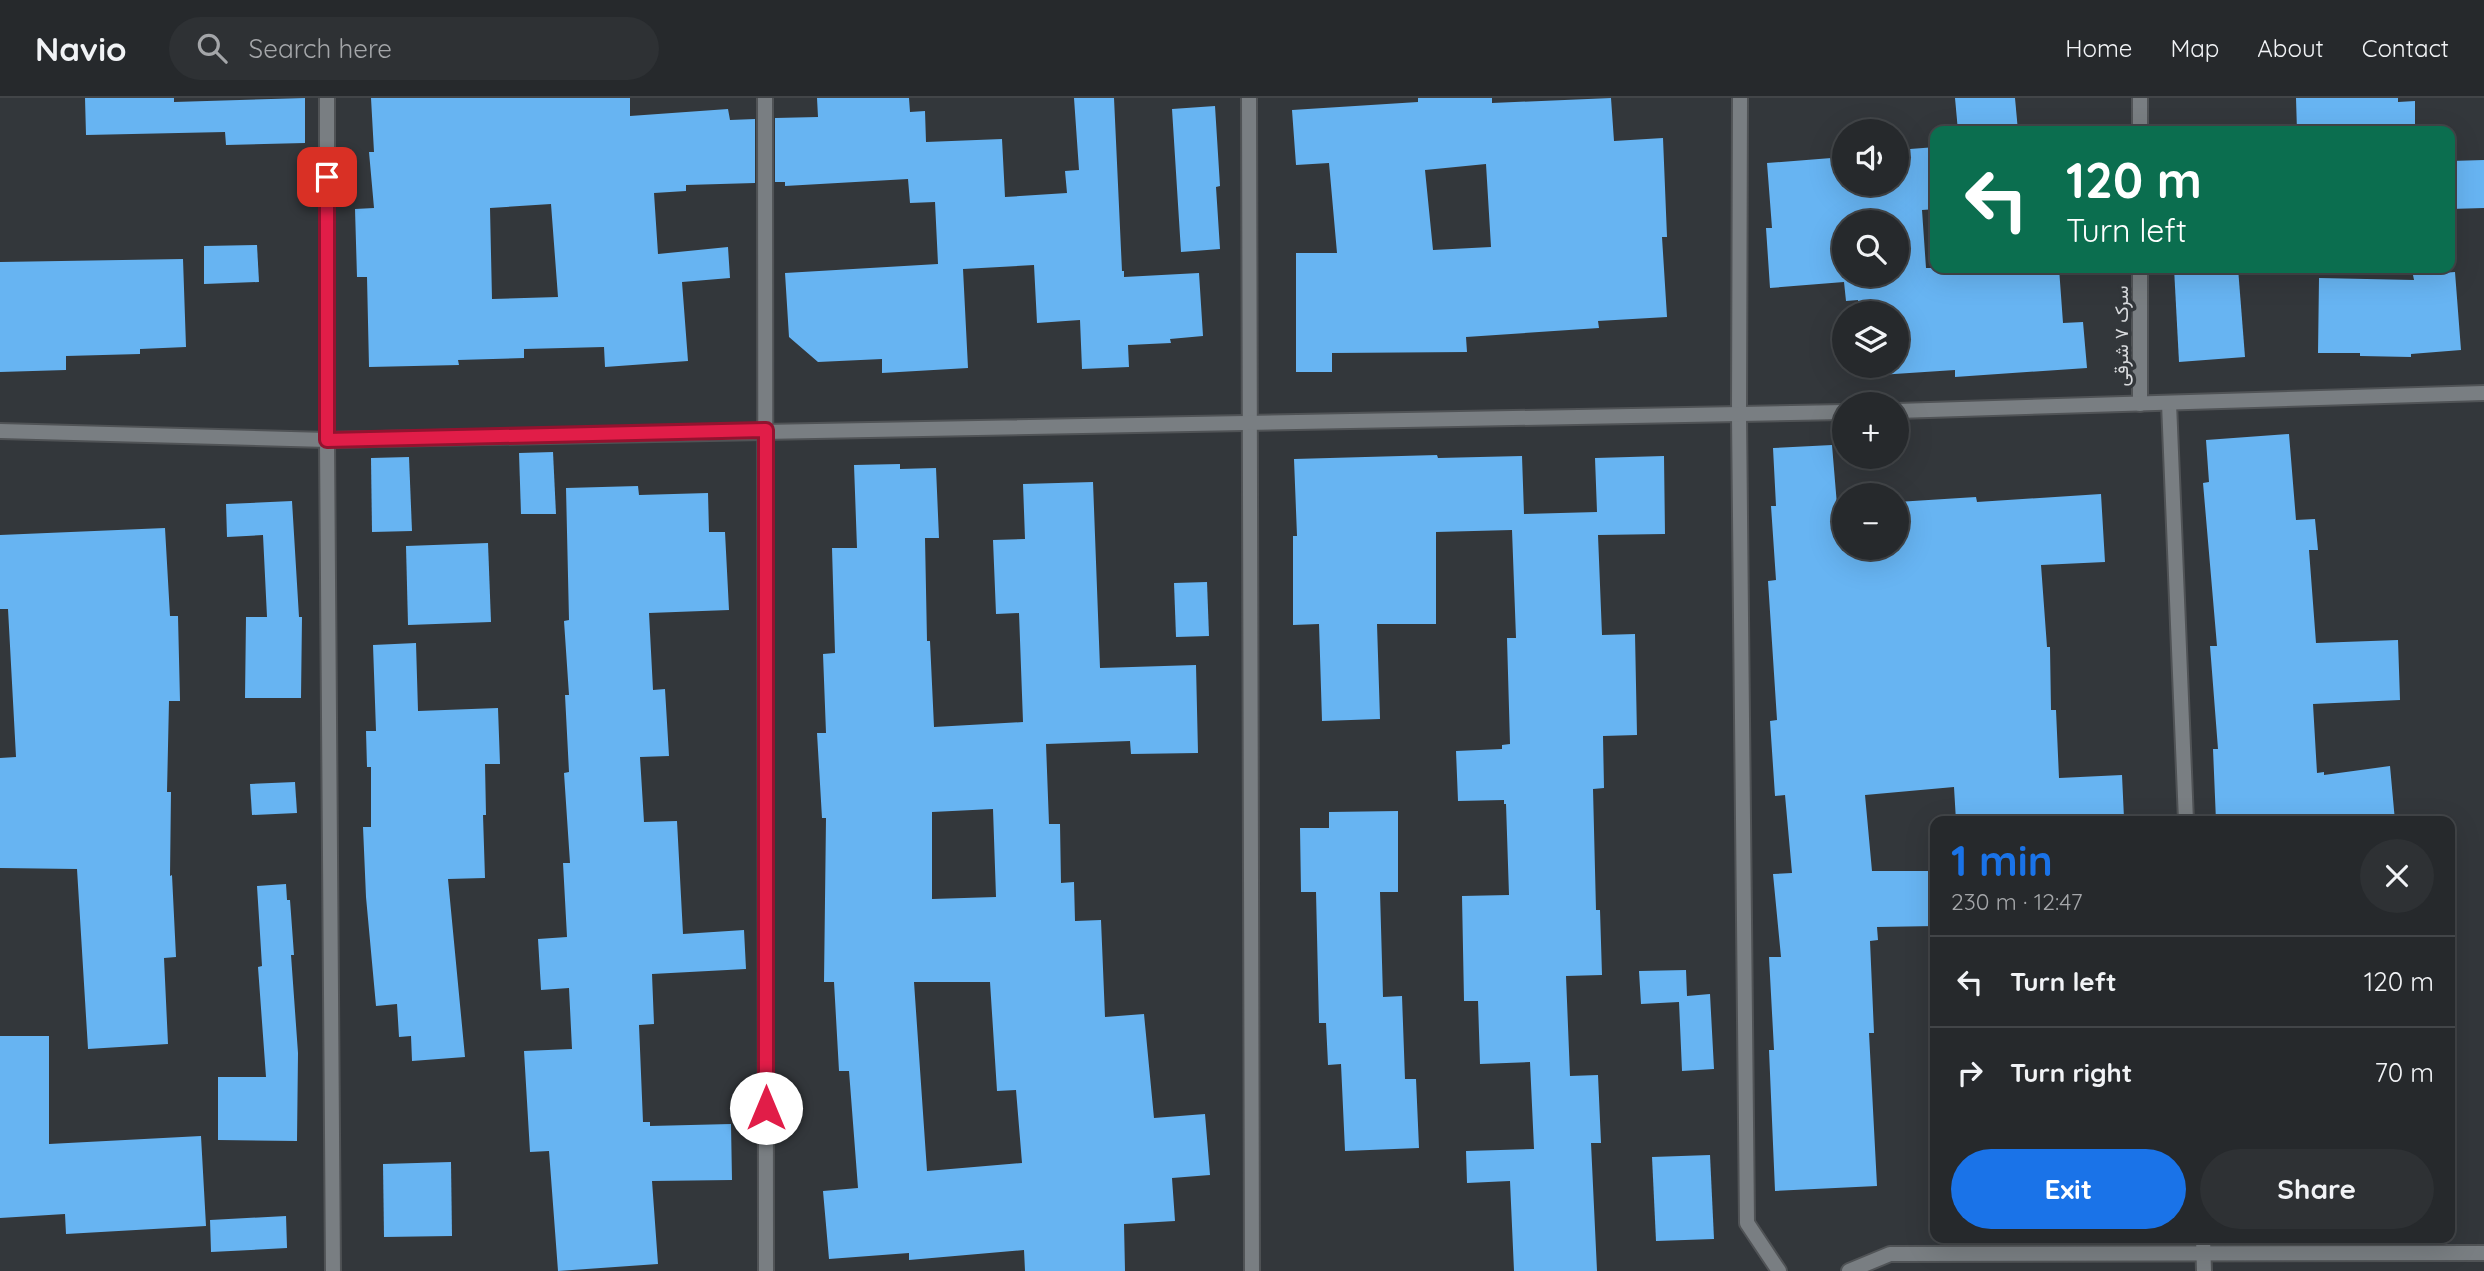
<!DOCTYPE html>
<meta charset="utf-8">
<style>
:root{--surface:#26292c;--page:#2e3134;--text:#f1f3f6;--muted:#a4a6a9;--line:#424548;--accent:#1a73e8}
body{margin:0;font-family:Quicksand,Vazirmatn,sans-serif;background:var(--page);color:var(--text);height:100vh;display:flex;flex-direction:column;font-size:26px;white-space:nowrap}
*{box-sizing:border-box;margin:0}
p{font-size:23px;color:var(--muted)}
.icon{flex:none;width:38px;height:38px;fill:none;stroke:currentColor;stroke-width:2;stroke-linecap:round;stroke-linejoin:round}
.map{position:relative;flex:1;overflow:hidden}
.side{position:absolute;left:1930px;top:718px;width:525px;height:427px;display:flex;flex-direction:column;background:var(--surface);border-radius:14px;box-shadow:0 7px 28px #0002,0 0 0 2px var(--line)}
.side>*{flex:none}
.hud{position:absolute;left:1930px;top:28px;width:525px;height:147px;border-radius:14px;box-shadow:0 7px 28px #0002,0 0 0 2px var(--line);background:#0b6e4f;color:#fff;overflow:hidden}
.fabs{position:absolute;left:1832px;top:21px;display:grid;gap:14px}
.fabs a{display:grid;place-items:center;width:77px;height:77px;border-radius:50%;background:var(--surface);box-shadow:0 7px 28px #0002,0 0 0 2px var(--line);font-size:35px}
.pin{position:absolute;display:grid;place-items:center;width:60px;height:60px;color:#fff;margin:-30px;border-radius:14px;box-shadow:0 4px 10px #0006}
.me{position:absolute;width:77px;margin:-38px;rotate:0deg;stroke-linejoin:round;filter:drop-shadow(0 0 5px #0008)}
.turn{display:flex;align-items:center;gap:24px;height:147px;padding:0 21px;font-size:32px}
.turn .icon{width:91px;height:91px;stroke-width:2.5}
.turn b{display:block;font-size:49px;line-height:60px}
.round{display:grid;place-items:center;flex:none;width:74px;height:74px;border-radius:37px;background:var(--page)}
.overview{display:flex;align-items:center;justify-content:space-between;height:119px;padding:0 21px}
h1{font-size:42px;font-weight:800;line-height:52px;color:var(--accent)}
.cta{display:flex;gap:14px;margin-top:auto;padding:14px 21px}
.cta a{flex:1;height:80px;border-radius:42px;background:var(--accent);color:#fff;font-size:28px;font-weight:800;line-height:80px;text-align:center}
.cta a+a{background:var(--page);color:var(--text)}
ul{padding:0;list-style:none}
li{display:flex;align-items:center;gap:21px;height:91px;padding:0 21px;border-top:2px solid var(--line)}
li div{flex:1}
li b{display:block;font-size:26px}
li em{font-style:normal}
header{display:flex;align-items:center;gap:42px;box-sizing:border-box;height:98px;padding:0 35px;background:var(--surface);border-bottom:2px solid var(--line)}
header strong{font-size:33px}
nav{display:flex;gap:38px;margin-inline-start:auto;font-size:24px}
.search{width:490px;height:63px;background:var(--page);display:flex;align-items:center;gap:18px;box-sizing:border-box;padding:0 24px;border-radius:38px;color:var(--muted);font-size:26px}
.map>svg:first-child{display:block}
.building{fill:#67b4f2;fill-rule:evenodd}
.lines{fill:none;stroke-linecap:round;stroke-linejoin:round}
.minor-casing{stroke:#505356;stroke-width:18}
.tertiary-casing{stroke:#505356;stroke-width:18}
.minor{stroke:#797e82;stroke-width:14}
.tertiary{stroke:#797e82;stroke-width:14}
.route-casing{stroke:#92132f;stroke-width:18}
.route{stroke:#e11d48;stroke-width:12}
.labels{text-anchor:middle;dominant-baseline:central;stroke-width:7;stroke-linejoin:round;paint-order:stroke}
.street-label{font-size:19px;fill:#d8dadd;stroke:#33373b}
</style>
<header>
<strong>Navio</strong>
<div class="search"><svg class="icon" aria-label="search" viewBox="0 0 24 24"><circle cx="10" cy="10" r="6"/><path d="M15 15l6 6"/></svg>Search here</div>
<nav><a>Home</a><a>Map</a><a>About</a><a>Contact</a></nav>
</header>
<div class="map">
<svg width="2484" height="1173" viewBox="0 0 2484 1173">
<rect width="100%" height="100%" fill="#33373b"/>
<g class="building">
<path d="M85,0H174V4L305,0V45L226,47L225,34L86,37Z"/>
<path d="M371,0H630V18L728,11L730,22L755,21V85L686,87V93L654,95L658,156L728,149L730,180L682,184L688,263L605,269L604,249L524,251V260L458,262L459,267L369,269L367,179H357L355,111L374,110L369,54H374ZM551,106L558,199L492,201L490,110Z"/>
<path d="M817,0H909L910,14L925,13L926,44L1002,41L1005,99L1067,95L1065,73L1079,72L1074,0H1114L1122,173H1124V179L1199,175L1203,238L1170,241L1171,245L1128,247L1129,269L1082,271L1080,222L1037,225L1034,167L963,171L968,270L882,275V261L818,264L789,239L785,175L938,166L935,104L910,105L908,81L785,88V84H775V20L818,19Z"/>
<path d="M1418,0H1492V5L1611,0L1614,43L1663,40L1667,139H1662L1667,219L1598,223L1599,230L1466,239L1467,254L1332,255V274H1296V155H1337L1329,65L1296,67L1292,12L1418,4ZM1486,66L1491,149L1433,152L1425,72Z"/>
<path d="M1955,0H2015L2018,33H1958Z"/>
<path d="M2296,0H2398V4L2415,3V33H2297Z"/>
<path d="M1215,8L1220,88L1216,89L1220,151L1181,154L1172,11Z"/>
<path d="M1936,49V111L1922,112L1926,170H2059L2063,225L2083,224L2087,270L1955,279V272L1864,278L1863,268H1897V215H1859L1858,202L1846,203L1844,184L1770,190L1766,130H1772L1767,65L1844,59V86H1897V52ZM1844,124H1897V177H1844Z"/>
<path d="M2484,62V110L2450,111V63Z"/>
<path d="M257,147L259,184L204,186V148Z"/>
<path d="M183,161L186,249L140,251V256L66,258V272L0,274V164Z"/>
<path d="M2174,170H2238L2245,259L2179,264Z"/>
<path d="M2455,174L2461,252L2411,256V259L2360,258V255H2318L2319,180L2414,182L2413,177Z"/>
<path d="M2289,336L2296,422L2315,421L2318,452H2309L2316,545L2398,542L2400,602L2313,606L2317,675L2324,674V677L2390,668L2395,723H2216L2213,651H2218L2210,548H2217L2203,385L2209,384L2206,342Z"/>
<path d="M1832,347L1837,407L1844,406V450H1897V404L1976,399L1977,404L2101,396L2105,464L2041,467L2047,549H2050L2051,612H2056L2059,680L2122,677L2124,720L1956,723L1954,689L1865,697L1872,773H1936V828L1877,829L1878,842L1870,843L1874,935H1869L1877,1088L1775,1093L1769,952H1774L1769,859H1781L1773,776L1792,775L1785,697L1775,698L1770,623L1777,622L1768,483L1776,482L1771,408H1776L1773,350Z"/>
<path d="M553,354L556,416H521L519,355Z"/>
<path d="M1437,357L1438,360L1522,358L1524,416L1597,414L1595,360L1664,358L1665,436L1598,437L1602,537L1635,536L1637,637L1603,638L1604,690L1593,691L1596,812H1600L1602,877L1566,878L1570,978L1598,977L1601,1045H1591L1597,1173H1514L1510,1083L1467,1085L1466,1053L1534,1051L1530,964L1480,966L1478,903H1464L1462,798L1509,797L1506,706H1504V702L1458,703L1456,653L1502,651V647L1510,646L1507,540H1516L1512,432L1436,434V526H1377L1380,621L1322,623L1319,526L1293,527V438H1297L1294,361Z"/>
<path d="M409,359L412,433L372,434L371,360Z"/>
<path d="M900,366V371L936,370L939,440H925L927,543H930L934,629L1023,624L1019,515L996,516L993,442L1025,441L1023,386L1093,384L1100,570L1196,567L1198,655L1131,656L1130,643L1046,646L1049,726H1060L1061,785L1074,784L1075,823L1101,822L1105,919L1144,916L1154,1020L1205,1016L1210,1077L1172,1080L1175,1123L1124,1126L1125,1173H1025L1024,1152L909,1162V1155L829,1161L823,1093L858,1090L849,973H839L834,884H824L826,720H822L817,635H826L823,556L835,555L832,450H857L854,367ZM993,711L996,799L932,801V714ZM914,884H990L997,993L1016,992L1022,1065L927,1073Z"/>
<path d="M638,388L639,397L708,395L709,434H725L729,512L649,515L653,592L665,591L669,658L640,659L644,724L677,723L683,836L744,832L746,871L652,876L654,926L639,927L643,1024H650V1028L731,1026L732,1082L652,1083L658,1166L558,1173L549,1053L530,1054L524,953L572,951L569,890L541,892L538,841L567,839L563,765H570L564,675L569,674L565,597H569L564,523L569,522L566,390Z"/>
<path d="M292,403L299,519H302L301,600H245L246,519H267L263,437L227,439L226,406Z"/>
<path d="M165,430L170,518H178L180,603H169L167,694H171L170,778L172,777L176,859L164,860L168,946L88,951L77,771L0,770V660L16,659L8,511H0V437Z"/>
<path d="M488,445L491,524L408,527L406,448Z"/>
<path d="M1207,484L1209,538L1176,539L1174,485Z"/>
<path d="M416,545L418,613L498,610L500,666H485L486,717H483L485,780L448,781L465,959L412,963L411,938L399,939L397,906L376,908L366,799L363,729H371V669H367L366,633H376L373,547Z"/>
<path d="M295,684L297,715L252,717L250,686Z"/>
<path d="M1398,713V794H1380L1383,899L1402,898L1405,981H1416L1419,1050L1345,1053L1341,966L1328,967L1326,925H1319L1316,794H1301L1300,730H1329V714Z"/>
<path d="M286,786L287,802H290L294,857H291L298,955L297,1043L218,1042V979H266L258,869L262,868L257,788Z"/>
<path d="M1686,872L1687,898L1710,896L1714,971L1682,973L1679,904L1641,906L1639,873Z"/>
<path d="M0,938H49V1046L201,1038L206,1128L66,1136L65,1116L0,1120Z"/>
<path d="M1710,1057L1714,1141L1656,1143L1652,1059Z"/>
<path d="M451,1064L452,1138L384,1139L383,1066Z"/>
<path d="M286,1118L287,1150L211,1154L210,1122Z"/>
</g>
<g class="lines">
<g class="minor-casing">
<g id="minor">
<path d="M327,0V342L333,1173"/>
<path d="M765,0L766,1173"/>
<path d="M1249,0L1252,1173"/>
<path d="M1740,0L1739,317L1747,1125L1779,1173"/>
<path d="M2140,0V33"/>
<path d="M2140,170V306"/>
<path d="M2169,305L2186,723"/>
<path d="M1897,313L2484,295"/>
<path d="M0,333L327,342L1844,314"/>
<path d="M2203,1139L2204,1173"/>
</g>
</g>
<g class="tertiary-casing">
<path id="tertiary" d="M1849,1173L1890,1156L2484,1155"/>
</g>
<use href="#minor" class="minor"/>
<use href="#tertiary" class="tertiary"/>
</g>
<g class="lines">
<g class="route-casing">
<path id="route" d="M327,79V342L766,332V1010"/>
</g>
<use href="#route" class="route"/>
</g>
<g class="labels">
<g class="street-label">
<text transform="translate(2121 238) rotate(-90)">سرک ۷ شرقی</text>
</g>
</g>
</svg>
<div class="fabs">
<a><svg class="icon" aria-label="sound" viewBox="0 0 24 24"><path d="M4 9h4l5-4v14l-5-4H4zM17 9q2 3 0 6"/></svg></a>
<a><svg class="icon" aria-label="search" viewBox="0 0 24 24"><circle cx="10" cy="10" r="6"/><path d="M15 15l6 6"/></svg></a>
<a><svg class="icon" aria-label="layers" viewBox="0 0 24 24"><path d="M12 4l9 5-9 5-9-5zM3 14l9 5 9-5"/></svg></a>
<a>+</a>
<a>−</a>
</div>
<div class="pin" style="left:327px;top:79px;background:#d93025"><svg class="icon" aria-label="arrive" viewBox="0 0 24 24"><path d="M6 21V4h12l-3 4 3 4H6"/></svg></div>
<svg class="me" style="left:766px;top:1010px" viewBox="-20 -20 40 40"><circle r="19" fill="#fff"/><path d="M0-13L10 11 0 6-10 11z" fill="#e11d48"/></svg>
<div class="hud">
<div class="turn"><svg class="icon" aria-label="left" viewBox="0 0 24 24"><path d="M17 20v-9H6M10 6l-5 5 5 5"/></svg><div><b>120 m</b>Turn left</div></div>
</div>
<section class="side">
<div class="overview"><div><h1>1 min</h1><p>230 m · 12:47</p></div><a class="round"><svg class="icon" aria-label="close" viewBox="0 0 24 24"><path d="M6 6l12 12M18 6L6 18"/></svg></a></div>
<ul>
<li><svg class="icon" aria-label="left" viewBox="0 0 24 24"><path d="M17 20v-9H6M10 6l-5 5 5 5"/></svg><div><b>Turn left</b></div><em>120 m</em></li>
<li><svg class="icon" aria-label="right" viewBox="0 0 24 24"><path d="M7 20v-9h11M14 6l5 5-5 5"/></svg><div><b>Turn right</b></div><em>70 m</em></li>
</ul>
<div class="cta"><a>Exit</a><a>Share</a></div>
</section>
</div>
